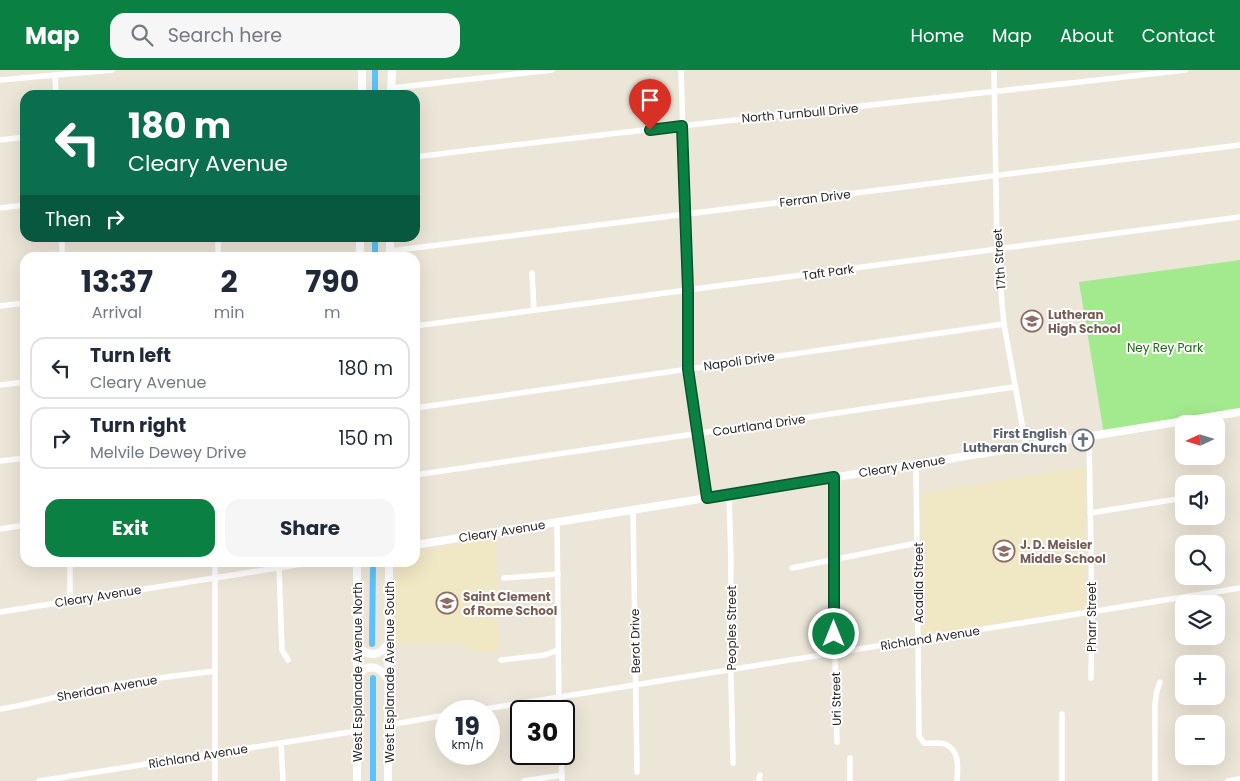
<!DOCTYPE html>
<meta charset="utf-8">
<style>
:root{--surface:#fff;--page:#f6f6f7;--text:#1f2937;--muted:#747a83;--line:#e0e1e3;--accent:#0b8043}
body{margin:0;font-family:Poppins,sans-serif;background:var(--page);color:var(--text);height:100vh;display:flex;flex-direction:column;font-size:19px;white-space:nowrap}
*{box-sizing:border-box;margin:0}
p{font-size:16px;color:var(--muted)}
.icon{flex:none;width:28px;height:28px;fill:none;stroke:currentColor;stroke-width:2;stroke-linecap:round;stroke-linejoin:round}
.map{position:relative;flex:1;overflow:hidden}
.side{position:absolute;left:20px;top:182px;width:400px;height:315px;display:flex;flex-direction:column;background:var(--surface);border-radius:15px;box-shadow:0 5px 20px #0002}
.side>*{flex:none}
.hud{position:absolute;left:20px;top:20px;width:400px;height:152px;border-radius:15px;box-shadow:0 5px 20px #0002;background:#0b6e4f;color:#fff;overflow:hidden}
.needle{width:32px;rotate:266deg}
.controls{position:absolute;left:1175px;top:345px;display:grid;gap:10px}
.controls a{display:grid;place-items:center;width:50px;height:50px;border-radius:10px;background:var(--surface);box-shadow:0 5px 20px #0002;font-size:25px}
.speed{position:absolute;left:435px;top:630px;display:flex;gap:10px;font-size:25px;font-weight:700;text-align:center}
.speed>*{display:grid;place-content:center;width:65px;height:65px;border-radius:50%;background:var(--surface);box-shadow:0 5px 20px #0002;line-height:1}
.speed small{font-size:12px;font-weight:400}
.speed .limit{border:2px solid #111;border-radius:8px;background:#fff;color:#111}
.pin{position:absolute;display:grid;place-items:center;width:42px;height:42px;color:#fff;margin:-51px -21px;border-radius:50% 50% 50% 0;rotate:-45deg;box-shadow:0 0 5px #0007}
.pin .icon{rotate:45deg}
.me{position:absolute;width:55px;margin:-28px;rotate:0deg;stroke-linejoin:round;filter:drop-shadow(0 0 4px #0008)}
.turn{display:flex;align-items:center;gap:18px;height:105px;padding:0 25px;font-size:22px}
.turn .icon{width:65px;height:65px;stroke-width:2.5}
.turn b{display:block;font-size:35px;line-height:42px}
.then{display:flex;align-items:center;height:48px;padding:0 25px;background:#0003;gap:10px;font-size:19px}
.eta{display:flex;justify-content:space-evenly;align-items:center;height:85px;text-align:center}
.eta b{font-size:30px;font-weight:700;line-height:35px}
.cta{display:flex;gap:10px;margin-top:auto;padding:10px 25px}
.cta a{flex:1;height:58px;border-radius:15px;background:var(--accent);color:#fff;font-size:20px;font-weight:700;line-height:58px;text-align:center}
.cta a+a{background:var(--page);color:var(--text)}
ul{padding:0;list-style:none}
li{display:flex;align-items:center;gap:15px;height:62px;margin:0 10px 8px;padding:0 15px;border:2px solid var(--line);border-radius:15px}
li div{flex:1}
li b{display:block;font-size:19px}
li em{font-style:normal}
header{display:flex;align-items:center;gap:30px;box-sizing:border-box;height:70px;padding:0 25px;background:var(--accent);color:#fff}
header strong{font-size:24px}
nav{display:flex;gap:28px;margin-inline-start:auto;font-size:18px}
.search{width:350px;height:45px;background:var(--page);display:flex;align-items:center;gap:12px;box-sizing:border-box;padding:0 18px;border-radius:15px;color:var(--muted);font-size:19px}
.map>svg:first-child{display:block}
.education{fill:#f0e7c5}
.green{fill:#a3e98e}
.lines{fill:none;stroke-linecap:round;stroke-linejoin:round}
.canal{stroke:#5fc1fa;stroke-width:6}
.street{stroke:#fff;stroke-width:5.5}
.secondary{stroke:#fff;stroke-width:8}
.route-casing{stroke:#07532c;stroke-width:12}
.route{stroke:#0b8043;stroke-width:9}
.labels{text-anchor:middle;dominant-baseline:central;stroke-width:4;stroke-linejoin:round;paint-order:stroke}
.street-label{font-size:12px;fill:#282828;stroke:#fff}
.education-label{font-size:12px;font-weight:bold;fill:#785e54;stroke:#fff;text-anchor:start}
.park-label{font-size:12px;fill:#1b6b12;stroke:#fff}
.worship-label{font-size:12px;font-weight:bold;fill:#5b616d;stroke:#fff;text-anchor:end}
</style>
<header>
<strong>Map</strong>
<div class="search"><svg class="icon" aria-label="search" viewBox="0 0 24 24"><circle cx="10" cy="10" r="6"/><path d="M15 15l6 6"/></svg>Search here</div>
<nav><a>Home</a><a>Map</a><a>About</a><a>Contact</a></nav>
</header>
<div class="map">
<svg width="1240" height="711" viewBox="0 0 1240 711">
<rect width="100%" height="100%" fill="#ece6d8"/>
<g class="education">
<path d="M1085,397L1086,539L922,565L921,423Z"/>
<path d="M496,467L499,582H467L466,574L395,575V493L415,492V482Z"/>
</g>
<path class="green" d="M1240,190V342L1104,364L1079,212Z"/>
<g class="lines">
<g class="canal">
<path d="M375,0V25"/>
<path d="M375,188V168"/>
<path d="M372,574L373,492"/>
<path d="M373,608V711"/>
</g>
<g class="street">
<path d="M681,0L688,220V299L707,428"/>
<path d="M994,0L997,179L1004,254L1026,376"/>
<path d="M55,5L56,25"/>
<path d="M0,10L112,0"/>
<path d="M392,18L552,0"/>
<path d="M0,70L25,67"/>
<path d="M415,87C671,55 928,30 1185,0"/>
<path d="M0,138L25,135"/>
<path d="M62,168V188"/>
<path d="M218,168V188"/>
<path d="M390,181L1240,75"/>
<path d="M532,203L534,240"/>
<path d="M0,236L25,233"/>
<path d="M415,256L1240,147"/>
<path d="M0,315L25,312"/>
<path d="M415,338L1004,254"/>
<path d="M1089,366L1092,542L1091,608"/>
<path d="M0,391L25,388"/>
<path d="M916,394L919,666L924,673C931,674 939,672 945,674C960,680 958,698 957,711"/>
<path d="M415,405L1014,317"/>
<path d="M834,407L835,583L837,672"/>
<path d="M729,424L731,491L730,561L733,693"/>
<path d="M633,440L637,702"/>
<path d="M1090,443L1184,428"/>
<path d="M557,452L559,641"/>
<path d="M0,459L25,455"/>
<path d="M279,498L282,580L288,590"/>
<path d="M792,498L917,473"/>
<path d="M504,508L558,504"/>
<path d="M70,531V492"/>
<path d="M0,542L315,492"/>
<path d="M501,590L545,585L558,580"/>
<path d="M0,639C34,634 67,623 101,617C138,610 176,606 214,601"/>
<path d="M472,641L1240,518"/>
<path d="M389,655L446,645"/>
<path d="M281,673L283,711"/>
<path d="M561,684L562,711"/>
<path d="M850,688V711"/>
<path d="M39,711L357,661"/>
<path d="M215,711V492"/>
<path d="M524,711L562,705"/>
<path d="M759,711L760,705"/>
<path d="M1062,711V644"/>
<path d="M1155,711V634L1157,621L1160,612"/>
<path d="M1228,711L1240,709"/>
</g>
<g class="secondary">
<path d="M362,25V0"/>
<path d="M391,25L392,0"/>
<path d="M360,188V168"/>
<path d="M390,188V168"/>
<path d="M415,475L1240,342"/>
<path d="M357,575C369,588 380,587 389,572"/>
<path d="M357,608L364,599C376,594 383,601 389,611"/>
<path d="M357,711V492"/>
<path d="M388,711L389,492"/>
</g>
</g>
<g class="lines">
<g class="route-casing">
<path id="route" d="M650,60L682,56L688,220V299L707,428L834,407V564"/>
</g>
<use href="#route" class="route"/>
</g>
<defs>
<g id="school-ring" transform="scale(1.125)"><circle r="9.5" fill="#fff" stroke="#8d6e63" stroke-width="1.5"/><path d="M0-5L7-2L0 1L-7-2ZM-4 1L0 2.5L4 1V4Q0 6-4 4Z" fill="#8d6e63"/></g>
<g id="church-ring" transform="scale(1.125)"><circle r="9.5" fill="#fff" stroke="#6b7280" stroke-width="1.5"/><path d="M-1.2-6h2.4v3.5h3.3v2.4h-3.3V6h-2.4V-.1h-3.3v-2.4h3.3Z" fill="#6b7280"/></g>
</defs>
<g fill-rule="evenodd">
<use href="#school-ring" x="1032" y="251"/>
<use href="#church-ring" x="1083" y="370"/>
<use href="#school-ring" x="1004" y="481"/>
<use href="#school-ring" x="447" y="533"/>
</g>
<g class="labels">
<g class="street-label">
<text transform="translate(800 43) rotate(-5)">North Turnbull Drive</text>
<text transform="translate(815 128) rotate(-7)">Ferran Drive</text>
<text transform="translate(999 189) rotate(-94)">17th Street</text>
<text transform="translate(828 202) rotate(-8)">Taft Park</text>
<text transform="translate(739 291) rotate(-8)">Napoli Drive</text>
<text transform="translate(759 355) rotate(-8)">Courtland Drive</text>
<text transform="translate(902 396) rotate(-9)">Cleary Avenue</text>
<text transform="translate(502 461) rotate(-9)">Cleary Avenue</text>
<text transform="translate(918 513) rotate(-90)">Acadia Street</text>
<text transform="translate(98 526) rotate(-9)">Cleary Avenue</text>
<text transform="translate(1091 547) rotate(-90)">Pharr Street</text>
<text transform="translate(731 558) rotate(-90)">Peoples Street</text>
<text transform="translate(930 568) rotate(-9)">Richland Avenue</text>
<text transform="translate(635 571) rotate(-91)">Berot Drive</text>
<text transform="translate(357 602) rotate(-90)">West Esplanade Avenue North</text>
<text transform="translate(389 602) rotate(-90)">West Esplanade Avenue South</text>
<text transform="translate(107 618) rotate(-10)">Sheridan Avenue</text>
<text transform="translate(836 629) rotate(-91)">Uri Street</text>
<text transform="translate(198 686) rotate(-9)">Richland Avenue</text>
</g>
<g class="education-label">
<text x="1048" y="244">Lutheran<tspan x="1048" dy="14">High School</tspan></text>
<text x="1020" y="474">J. D. Meisler<tspan x="1020" dy="14">Middle School</tspan></text>
<text x="463" y="526">Saint Clement<tspan x="463" dy="14">of Rome School</tspan></text>
</g>
<g class="park-label">
<text x="1165" y="277">Ney Rey Park</text>
</g>
<g class="worship-label">
<text x="1067" y="363">First English<tspan x="1067" dy="14">Lutheran Church</tspan></text>
</g>
</g>
</svg>
<div class="controls">
<a><svg class="needle" viewBox="-14 -14 28 28"><path d="M0-13l5 13h-10z" fill="#e53935"/><path d="M0 13l5-13h-10z" fill="#747a83"/></svg></a>
<a><svg class="icon" aria-label="sound" viewBox="0 0 24 24"><path d="M4 9h4l5-4v14l-5-4H4zM17 9q2 3 0 6"/></svg></a>
<a><svg class="icon" aria-label="search" viewBox="0 0 24 24"><circle cx="10" cy="10" r="6"/><path d="M15 15l6 6"/></svg></a>
<a><svg class="icon" aria-label="layers" viewBox="0 0 24 24"><path d="M12 4l9 5-9 5-9-5zM3 14l9 5 9-5"/></svg></a>
<a>+</a>
<a>−</a>
</div>
<div class="speed"><div>19<small>km/h</small></div><div class="limit">30</div></div>
<div class="pin" style="left:650px;top:60px;background:#d93025"><svg class="icon" aria-label="arrive" viewBox="0 0 24 24"><path d="M6 21V4h12l-3 4 3 4H6"/></svg></div>
<svg class="me" style="left:834px;top:564px" viewBox="-20 -20 40 40"><circle r="17" fill="#0b8043" stroke="#fff" stroke-width="3"/><path d="M0-11L8 9 0 5-8 9z" fill="#fff"/></svg>
<div class="hud">
<div class="turn"><svg class="icon" aria-label="left" viewBox="0 0 24 24"><path d="M17 20v-9H6M10 6l-5 5 5 5"/></svg><div><b>180 m</b>Cleary Avenue</div></div>
<div class="then">Then<svg class="icon" aria-label="right" viewBox="0 0 24 24"><path d="M7 20v-9h11M14 6l5 5-5 5"/></svg></div>
</div>
<section class="side">
<div class="eta">
<div><b>13:37</b><p>Arrival</p></div>
<div><b>2</b><p>min</p></div>
<div><b>790</b><p>m</p></div>
</div>
<ul>
<li><svg class="icon" aria-label="left" viewBox="0 0 24 24"><path d="M17 20v-9H6M10 6l-5 5 5 5"/></svg><div><b>Turn left</b><p>Cleary Avenue</p></div><em>180 m</em></li>
<li><svg class="icon" aria-label="right" viewBox="0 0 24 24"><path d="M7 20v-9h11M14 6l5 5-5 5"/></svg><div><b>Turn right</b><p>Melvile Dewey Drive</p></div><em>150 m</em></li>
</ul>
<div class="cta"><a>Exit</a><a>Share</a></div>
</section>
</div>
